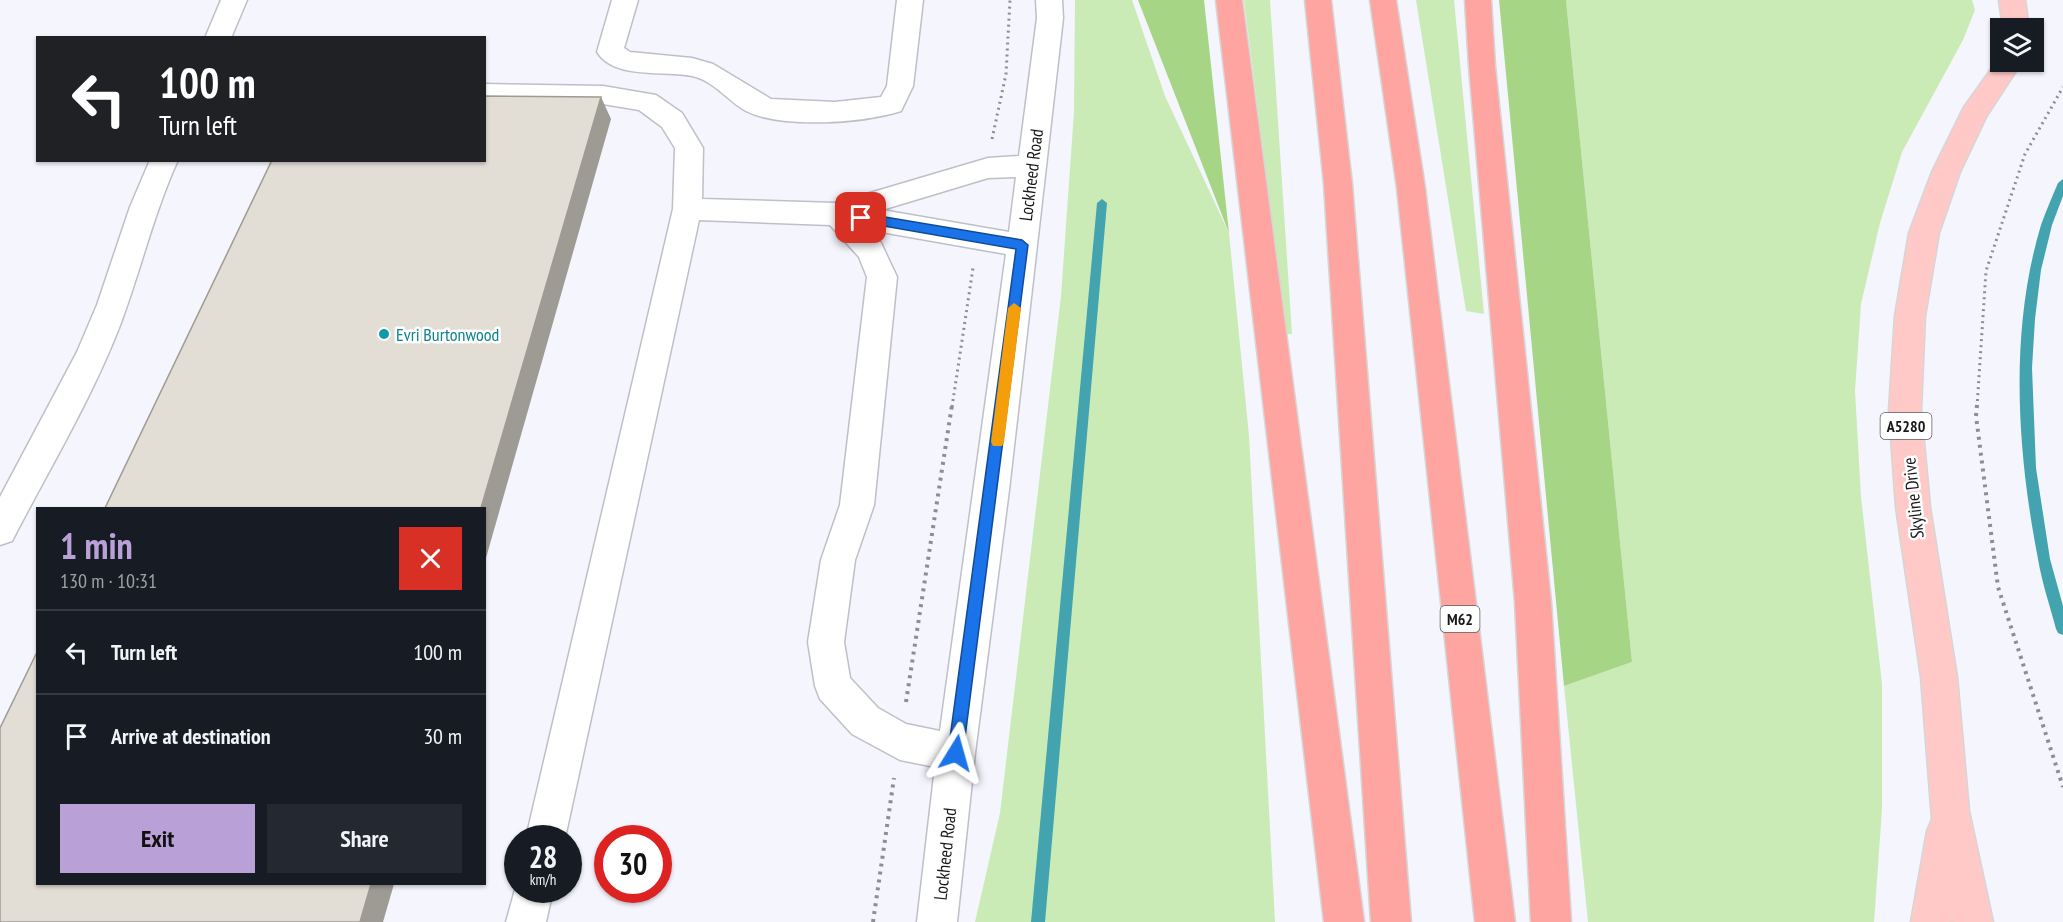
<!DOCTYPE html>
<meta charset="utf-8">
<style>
:root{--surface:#171b24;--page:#242831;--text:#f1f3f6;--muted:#9ea1a6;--line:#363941;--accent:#b9a1d8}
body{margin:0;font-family:"PT Sans Narrow",sans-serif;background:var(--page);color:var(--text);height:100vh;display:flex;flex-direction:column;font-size:22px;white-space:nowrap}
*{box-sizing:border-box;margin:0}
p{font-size:20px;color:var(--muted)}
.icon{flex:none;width:33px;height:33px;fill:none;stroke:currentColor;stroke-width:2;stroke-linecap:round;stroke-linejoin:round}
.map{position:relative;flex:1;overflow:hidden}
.drawer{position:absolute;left:36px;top:507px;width:450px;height:378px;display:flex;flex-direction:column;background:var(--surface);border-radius:0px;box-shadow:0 2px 4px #0004}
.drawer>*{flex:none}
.guide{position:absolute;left:36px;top:36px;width:450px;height:126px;border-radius:0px;box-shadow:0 2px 4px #0004;background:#202124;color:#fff;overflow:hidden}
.buttons{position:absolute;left:1990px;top:18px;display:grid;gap:12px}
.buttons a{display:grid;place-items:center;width:54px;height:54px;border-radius:0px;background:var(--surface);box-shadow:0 2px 4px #0004;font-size:30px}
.speed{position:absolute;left:504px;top:825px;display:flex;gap:12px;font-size:30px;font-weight:700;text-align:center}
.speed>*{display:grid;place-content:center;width:78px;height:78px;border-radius:50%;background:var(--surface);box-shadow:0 2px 4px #0004;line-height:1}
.speed small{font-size:15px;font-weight:400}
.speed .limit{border:9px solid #d22;background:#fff;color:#111}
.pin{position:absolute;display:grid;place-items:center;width:51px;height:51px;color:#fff;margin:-26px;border-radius:12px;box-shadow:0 3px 9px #0006}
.me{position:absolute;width:66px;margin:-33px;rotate:8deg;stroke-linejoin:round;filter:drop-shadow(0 0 4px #0008)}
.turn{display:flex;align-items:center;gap:21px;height:126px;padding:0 24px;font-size:27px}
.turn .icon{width:78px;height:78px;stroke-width:2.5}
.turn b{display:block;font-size:42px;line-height:51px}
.round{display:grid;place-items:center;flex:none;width:63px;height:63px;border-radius:0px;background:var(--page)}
.summary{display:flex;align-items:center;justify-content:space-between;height:102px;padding:0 24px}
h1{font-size:36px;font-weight:700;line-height:45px;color:var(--accent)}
.button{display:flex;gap:12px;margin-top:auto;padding:12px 24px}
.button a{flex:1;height:69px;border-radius:0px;background:var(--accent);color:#111;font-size:24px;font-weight:700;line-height:69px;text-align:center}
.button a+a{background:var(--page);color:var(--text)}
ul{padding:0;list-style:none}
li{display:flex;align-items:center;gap:18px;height:84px;padding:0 24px;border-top:2px solid var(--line)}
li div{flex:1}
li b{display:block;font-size:22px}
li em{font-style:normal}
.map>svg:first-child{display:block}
.green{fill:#caebb5}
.forest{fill:#a6d685}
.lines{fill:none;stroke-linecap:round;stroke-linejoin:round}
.stream{fill:#43a4b0;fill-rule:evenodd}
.minor-casing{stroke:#bfbfc8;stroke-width:3}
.major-casing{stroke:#d6d6d6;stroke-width:3}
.highway-casing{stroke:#d6d6d6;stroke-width:3}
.path-far1{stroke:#8d8d93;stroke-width:3;stroke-dasharray:2 4;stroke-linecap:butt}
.path{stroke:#8d8d93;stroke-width:4;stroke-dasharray:3 5;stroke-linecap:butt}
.minor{fill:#fff;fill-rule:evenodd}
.major{fill:#fec9c7;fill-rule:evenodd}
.highway{fill:#fea5a1;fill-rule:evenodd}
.shaded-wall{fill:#9e9b95}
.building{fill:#e2ddd5;stroke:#9e9b95;stroke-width:1.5}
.route{fill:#1a73e8;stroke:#114b97;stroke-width:1.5}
.slow{fill:#f59e0b}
.culture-dot{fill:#0f9aa8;stroke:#fff;stroke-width:2}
.labels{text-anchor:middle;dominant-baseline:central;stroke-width:5;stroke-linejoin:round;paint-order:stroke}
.shield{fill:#fff;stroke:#5e5e60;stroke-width:1.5}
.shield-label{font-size:16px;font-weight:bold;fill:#19191c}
.street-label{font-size:18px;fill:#19191c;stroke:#fff}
.culture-label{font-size:18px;fill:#0d838f;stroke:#fff;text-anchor:start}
</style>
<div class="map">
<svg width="2063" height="922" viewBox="0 0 2063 922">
<rect width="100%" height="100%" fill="#f5f5fe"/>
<g class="green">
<path d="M1075,0H1132L1165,96L1229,233L1249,436L1275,922H975L1000,813L1061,296L1074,112Z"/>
<path d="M1244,0H1270L1292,334H1286Z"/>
<path d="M1416,0H1454L1484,314L1466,311Z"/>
<path d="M1566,0H1972L1975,10L1963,40L1902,152L1880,223L1861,304L1855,391L1861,497L1882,684V809L1874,922H1588L1564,686L1632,662Z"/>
</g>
<g class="forest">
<path d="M1138,0H1204L1229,233Z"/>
<path d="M1499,0H1566L1632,662L1564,686Z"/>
</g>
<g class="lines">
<g class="stream">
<path d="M2063,179V196L2052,225L2041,270L2035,319L2032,368L2036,468L2050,559L2063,606V635L2058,633L2056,629C2050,606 2042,583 2038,559C2017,451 2009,331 2041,225C2046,211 2052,197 2058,183Z"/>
<path d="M1102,199L1107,203L1045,922H1031L1097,203Z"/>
</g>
<g class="minor-casing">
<g id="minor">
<path d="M221,0H247L231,38H205Z"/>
<path d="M612,0H638L624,48L630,52L692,58L713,64L771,99L835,102L881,97L887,86L897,0H923L913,86L901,111C863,123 782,129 746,111C728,101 713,80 692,76C665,70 614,80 597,52Z"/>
<path d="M1036,0H1062L1063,18L1009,490L975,753L957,922H917L935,767L900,760L852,734L820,699L815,686L808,642L821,560L840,505L867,277L859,257L830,225L699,220L565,838H526L673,209L675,148L662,127L639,110L603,104L484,102V84L603,86L656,95L682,113L703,148L702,199L836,203L988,158L1019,156L1037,18ZM1016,177L1009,232L882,210L988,178ZM870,230L1006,254L940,731L906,724L878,708L850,678L844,642L855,560L874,505L897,277L881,243Z"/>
<path d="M150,160H178C153,215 140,273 119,328C90,402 48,471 12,541L0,545V497L77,352L97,305L130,207Z"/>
<path d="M518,879V890H553L546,922H506Z"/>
</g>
</g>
<g class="major-casing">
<g id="major">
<path d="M1999,0H2025L2029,28H2003Z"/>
<path d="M2001,55V62H2022L1986,117L1960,172L1939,233L1925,316L1921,410L1930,507L1957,677L1969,811L1993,922H1953L1952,919L1951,922H1911L1927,831L1932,819L1921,677L1896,507L1889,410L1895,316L1909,233L1932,172L1964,107Z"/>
</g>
</g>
<g class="highway-casing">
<g id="highway">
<path d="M1216,0H1242L1364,922H1324Z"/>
<path d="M1305,0H1331L1352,184L1411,922H1371L1324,184Z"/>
<path d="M1370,0H1396L1425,188L1515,922H1475L1397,188Z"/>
<path d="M1465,0H1491L1495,66L1551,602L1571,922H1531L1515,602L1469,66Z"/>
</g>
</g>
<g class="path-far1">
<path d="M992,139L1006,74L1010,0"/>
<path d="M952,407L973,268"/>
<path d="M1977,407L1986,271L2025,154L2063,87"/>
</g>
<g class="path">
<path d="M1977,405L1976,416L1998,587L2063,787"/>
<path d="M906,702L952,405"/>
<path d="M873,922L894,778"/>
</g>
<use href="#minor" class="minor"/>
<use href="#major" class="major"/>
<use href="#highway" class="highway"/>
</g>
<g class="shaded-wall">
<path d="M601,97L611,119L484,565V508H481Z"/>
<path d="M371,884H394L383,922H360Z"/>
</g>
<g class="building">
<path d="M484,96L601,97L481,508H105L272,160H484Z"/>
<path d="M38,650V884H371L360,922H0V728Z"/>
</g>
<path class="route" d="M861,213L1022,240L1028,245L963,753L961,758L956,761L950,758L948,753L1016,249L861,222L855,218Z"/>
<path class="slow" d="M1014,303L1021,308L1004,442L1002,446H993L991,442L1008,308Z"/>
<circle class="culture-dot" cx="384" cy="334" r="6"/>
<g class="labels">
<g class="shield">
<rect x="1880.5" y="413" width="51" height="26" rx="4.5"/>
<rect x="1440.5" y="606" width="39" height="26" rx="4.5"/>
</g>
<g class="shield-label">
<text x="1906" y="426">A5280</text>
<text x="1460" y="619">M62</text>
</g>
<g class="street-label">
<text transform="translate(1031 175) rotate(-83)">Lockheed Road</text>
<text transform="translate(1913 498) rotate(-96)">Skyline Drive</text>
<text transform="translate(945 854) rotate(-84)">Lockheed Road</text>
</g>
<g class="culture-label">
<text x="396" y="334">Evri Burtonwood</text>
</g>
</g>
</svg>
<div class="buttons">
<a><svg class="icon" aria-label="layers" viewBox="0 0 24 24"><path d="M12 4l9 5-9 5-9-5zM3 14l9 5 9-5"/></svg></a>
</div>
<div class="speed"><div>28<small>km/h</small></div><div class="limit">30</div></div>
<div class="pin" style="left:861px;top:218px;background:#d93025"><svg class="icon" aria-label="arrive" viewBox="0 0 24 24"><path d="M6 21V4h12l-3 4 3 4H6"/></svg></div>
<svg class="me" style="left:956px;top:753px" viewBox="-20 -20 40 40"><path d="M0-17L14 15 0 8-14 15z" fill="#1a73e8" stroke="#fff" stroke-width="4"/></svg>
<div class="guide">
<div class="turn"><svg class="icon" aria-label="left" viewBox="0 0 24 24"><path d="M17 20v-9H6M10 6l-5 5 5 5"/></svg><div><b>100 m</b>Turn left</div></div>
</div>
<section class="drawer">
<div class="summary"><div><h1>1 min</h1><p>130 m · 10:31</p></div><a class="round" style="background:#d93025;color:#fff"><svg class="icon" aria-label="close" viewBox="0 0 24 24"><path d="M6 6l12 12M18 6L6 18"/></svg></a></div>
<ul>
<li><svg class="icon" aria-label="left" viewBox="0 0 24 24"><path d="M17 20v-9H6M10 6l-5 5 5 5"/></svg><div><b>Turn left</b></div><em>100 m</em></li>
<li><svg class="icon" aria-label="arrive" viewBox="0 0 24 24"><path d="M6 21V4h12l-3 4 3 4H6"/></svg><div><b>Arrive at destination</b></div><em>30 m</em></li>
</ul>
<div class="button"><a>Exit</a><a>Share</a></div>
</section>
</div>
